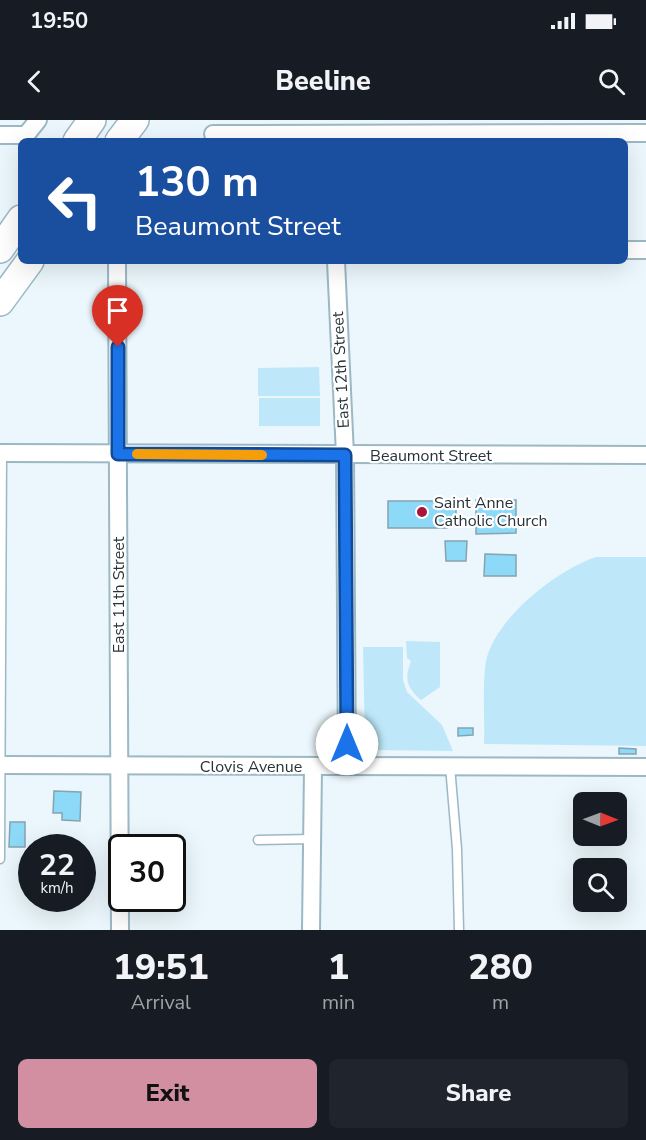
<!DOCTYPE html>
<style>
:root{--surface:#171b24;--page:#20242c;--text:#f1f3f6;--muted:#9ea1a6;--accent:#d18fa1}
body{margin:0;font-family:"Nunito Sans",sans-serif;background:var(--page);color:var(--text);height:100vh;display:flex;flex-direction:column;font-size:22px;white-space:nowrap}
*{box-sizing:border-box;margin:0}
p{font-size:20px;color:var(--muted)}
.icon{flex:none;width:33px;height:33px;fill:none;stroke:currentColor;stroke-width:2;stroke-linecap:round;stroke-linejoin:round}
.map{position:relative;height:810px;overflow:hidden}
.side{display:flex;flex-direction:column;background:var(--surface);flex:1}
.side>*{flex:none}
.banner{position:absolute;left:18px;top:18px;width:610px;height:126px;border-radius:9px;box-shadow:0 6px 24px #0002;background:#1a4fa0;color:#fff;overflow:hidden}
.needle{width:39px;rotate:91deg}
.fabs{position:absolute;left:573px;top:672px;display:grid;gap:12px}
.fabs a{display:grid;place-items:center;width:54px;height:54px;border-radius:9px;background:var(--surface);box-shadow:0 6px 24px #0002;font-size:30px}
.speed{position:absolute;left:18px;top:714px;display:flex;gap:12px;font-size:30px;font-weight:700;text-align:center}
.speed>*{display:grid;place-content:center;width:78px;height:78px;border-radius:50%;background:var(--surface);box-shadow:0 6px 24px #0002;line-height:1}
.speed small{font-size:15px;font-weight:400}
.speed .limit{border:3px solid #111;border-radius:9px;background:#fff;color:#111}
.pin{position:absolute;display:grid;place-items:center;width:51px;height:51px;color:#fff;margin:-62px -26px;border-radius:50% 50% 50% 0;rotate:-45deg;box-shadow:0 0 6px #0007}
.pin .icon{rotate:45deg}
.me{position:absolute;width:66px;margin:-33px;rotate:0deg;stroke-linejoin:round;filter:drop-shadow(0 0 4px #0008)}
.turn{display:flex;align-items:center;gap:21px;height:126px;padding:0 18px;font-size:27px}
.turn .icon{width:78px;height:78px;stroke-width:2.5}
.turn b{display:block;font-size:42px;line-height:51px}
.eta{display:flex;justify-content:space-evenly;align-items:center;height:102px;text-align:center}
.eta b{font-size:36px;font-weight:800;line-height:42px}
.action{display:flex;gap:12px;margin-top:auto;padding:12px 18px}
.action a{flex:1;height:69px;border-radius:9px;background:var(--accent);color:#111;font-size:24px;font-weight:800;line-height:69px;text-align:center}
.action a+a{background:var(--page);color:var(--text)}
.status{display:flex;justify-content:space-between;align-items:center;height:42px;padding:0 30px;background:var(--surface);direction:ltr}
.status svg{height:16px;fill:currentColor}
header{display:flex;justify-content:space-between;align-items:center;height:78px;padding:0 18px;background:var(--surface);font-size:27px;font-weight:800}
.map>svg:first-child{display:block}
.green{fill:#bee8f9}
.building{fill:#8cd9f8;stroke:#87a3af;stroke-width:1.5}
.lines{fill:none;stroke-linecap:round;stroke-linejoin:round}
.service-casing{stroke:#9bb8c4;stroke-width:11}
.minor-casing{stroke:#9bb8c4;stroke-width:20}
.trunk-casing{stroke:#9bb8c4;stroke-width:30}
.service{stroke:#fff;stroke-width:8}
.minor{stroke:#fff;stroke-width:16}
.trunk{stroke:#fff;stroke-width:27}
.route-casing{stroke:#114b97;stroke-width:15}
.route{stroke:#1a73e8;stroke-width:10}
.slow{stroke:#f59e0b;stroke-width:10}
.poi-dot{fill:#aa143a;stroke:#fff;stroke-width:2}
.labels{text-anchor:middle;dominant-baseline:central;stroke-width:4.5;stroke-linejoin:round;paint-order:stroke}
.street-label{font-size:16px;fill:#273338;stroke:#fff}
.poi-label{font-size:16px;fill:#273338;stroke:#fff;text-anchor:start}
</style>
<div class="status"><b>19:50</b><svg viewBox="0 0 49 12"><path d="M0 12V9h3v3zM5 12V6h3v6zM10 12V3h3v9zM15 12V0h3v12zM26 1h20v11H26zM47 4h2v5h-2z"/></svg></div>
<header><svg class="icon" aria-label="back" viewBox="0 0 24 24"><path d="M15 5l-7 7 7 7"/></svg>Beeline<svg class="icon" aria-label="search" viewBox="0 0 24 24"><circle cx="10" cy="10" r="6"/><path d="M15 15l6 6"/></svg></header>
<div class="map">
<svg width="646" height="810" viewBox="0 0 646 810">
<rect width="100%" height="100%" fill="#ebf7fc"/>
<g class="green">
<path d="M319,247L320,276H258V248Z"/>
<rect x="259" y="278" width="61" height="28"/>
<path d="M596,437H646V626L484,624C485,598 482,567 486,541C495,498 557,450 596,437Z"/>
<path d="M406,521L440,522V567L421,580C405,566 405,557 411,541L407,538Z"/>
<path d="M363,527H403V560L407,572L442,605L453,631L374,630L365,622Z"/>
</g>
<g class="building">
<path d="M476,380H516V413L476,414Z"/>
<path d="M388,381H446L447,388H456V403H447V408H388Z"/>
<path d="M445,421H467L466,441H446Z"/>
<path d="M485,434L516,435V456H484Z"/>
<path d="M458,608H473V615L458,616Z"/>
<path d="M619,628L636,629V634H619Z"/>
<path d="M54,671L81,672L80,701L62,700V693H53Z"/>
<path d="M10,702H25V727H9Z"/>
</g>
<g class="lines">
<g class="service-casing">
<g id="service">
<path d="M450,646L457,729L459,810"/>
<path d="M258,720L312,719"/>
<path d="M0,739L2,333"/>
</g>
</g>
<g class="minor-casing">
<g id="minor">
<path d="M213,14L646,13"/>
<path d="M0,15H26L38,0"/>
<path d="M626,130H646"/>
<path d="M117,141L120,810"/>
<path d="M336,141L345,335L347,646"/>
<path d="M0,333L646,335"/>
<path d="M0,645L646,647"/>
<path d="M311,810L313,647"/>
</g>
</g>
<g class="trunk-casing">
<g id="trunk">
<path d="M77,21L92,0"/>
<path d="M119,21L135,0"/>
<path d="M0,129L21,99"/>
<path d="M0,182L30,141"/>
</g>
</g>
<use href="#service" class="service"/>
<use href="#minor" class="minor"/>
<use href="#trunk" class="trunk"/>
</g>
<g class="lines">
<g class="route-casing">
<path id="route" d="M118,227V334L345,335L347,624"/>
</g>
<use href="#route" class="route"/>
<path class="slow" d="M137,334L262,335"/>
</g>
<circle class="poi-dot" cx="422" cy="392" r="6"/>
<g class="labels">
<g class="street-label">
<text transform="translate(341 250) rotate(-93)">East 12th Street</text>
<text x="431" y="336">Beaumont Street</text>
<text transform="translate(119 475) rotate(-90)">East 11th Street</text>
<text x="251" y="647">Clovis Avenue</text>
</g>
<g class="poi-label">
<text x="434" y="383">Saint Anne<tspan x="434" dy="18">Catholic Church</tspan></text>
</g>
</g>
</svg>
<div class="fabs">
<a><svg class="needle" viewBox="-14 -14 28 28"><path d="M0-13l5 13h-10z" fill="#e53935"/><path d="M0 13l5-13h-10z" fill="#9ea1a6"/></svg></a>
<a><svg class="icon" aria-label="search" viewBox="0 0 24 24"><circle cx="10" cy="10" r="6"/><path d="M15 15l6 6"/></svg></a>
</div>
<div class="speed"><div>22<small>km/h</small></div><div class="limit">30</div></div>
<div class="pin" style="left:118px;top:227px;background:#d93025"><svg class="icon" aria-label="arrive" viewBox="0 0 24 24"><path d="M6 21V4h12l-3 4 3 4H6"/></svg></div>
<svg class="me" style="left:347px;top:624px" viewBox="-20 -20 40 40"><circle r="19" fill="#fff"/><path d="M0-13L10 11 0 6-10 11z" fill="#1a73e8"/></svg>
<div class="banner">
<div class="turn"><svg class="icon" aria-label="left" viewBox="0 0 24 24"><path d="M17 20v-9H6M10 6l-5 5 5 5"/></svg><div><b>130 m</b>Beaumont Street</div></div>
</div>
</div>
<section class="side">
<div class="eta">
<div><b>19:51</b><p>Arrival</p></div>
<div><b>1</b><p>min</p></div>
<div><b>280</b><p>m</p></div>
</div>
<div class="action"><a>Exit</a><a>Share</a></div>
</section>
